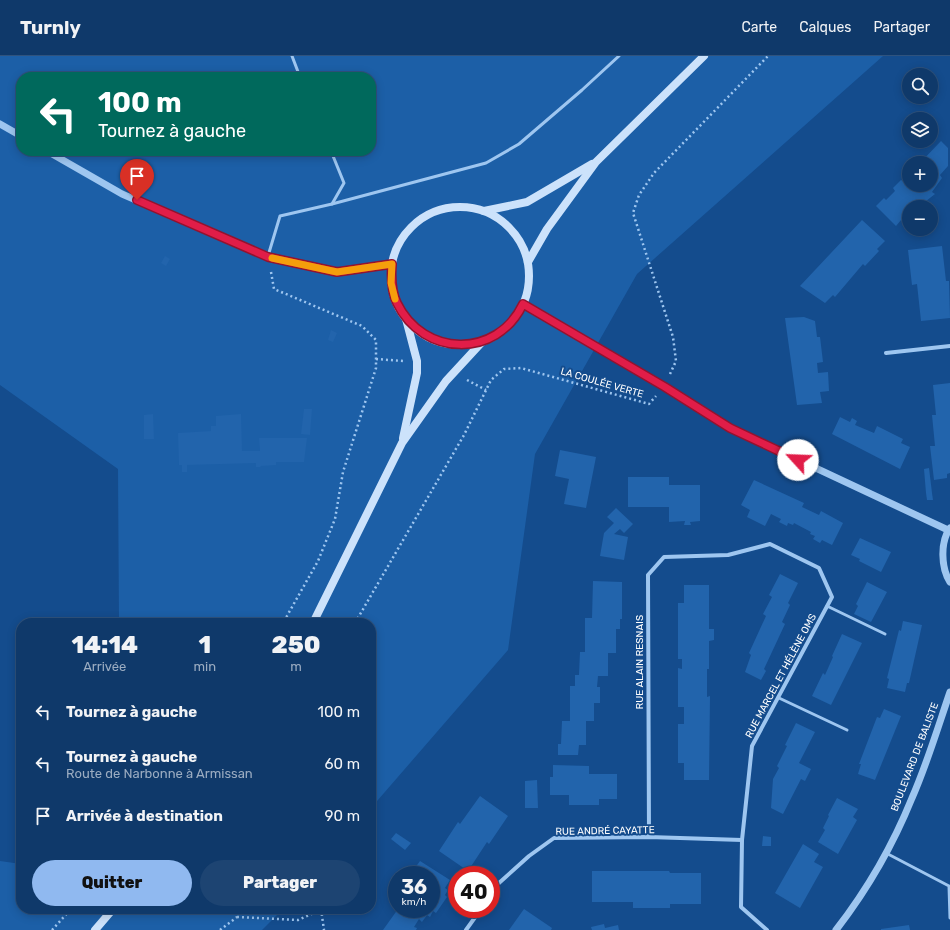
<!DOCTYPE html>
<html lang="fr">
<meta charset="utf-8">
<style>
:root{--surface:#0f396a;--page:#1d4472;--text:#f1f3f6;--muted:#9bacc1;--line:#2f537e;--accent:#90b9f0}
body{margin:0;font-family:Rubik,sans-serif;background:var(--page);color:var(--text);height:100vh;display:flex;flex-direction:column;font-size:15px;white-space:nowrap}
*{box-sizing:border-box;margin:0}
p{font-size:13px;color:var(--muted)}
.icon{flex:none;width:22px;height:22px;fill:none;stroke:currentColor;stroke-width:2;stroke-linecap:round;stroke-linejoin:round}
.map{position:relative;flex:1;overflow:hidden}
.panel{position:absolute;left:16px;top:562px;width:360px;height:296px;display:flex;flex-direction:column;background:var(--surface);border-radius:16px;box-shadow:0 2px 10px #0003,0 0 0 1px var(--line)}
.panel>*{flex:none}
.hud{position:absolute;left:16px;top:16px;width:360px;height:84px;border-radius:16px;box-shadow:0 2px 10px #0003,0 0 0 1px var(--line);background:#00695c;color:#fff;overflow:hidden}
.tools{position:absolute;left:902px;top:12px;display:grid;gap:8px}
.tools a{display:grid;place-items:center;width:36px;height:36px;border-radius:50%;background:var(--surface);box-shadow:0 2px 10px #0003,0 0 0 1px var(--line);font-size:20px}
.speed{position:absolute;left:388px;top:810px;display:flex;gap:8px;font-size:20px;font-weight:700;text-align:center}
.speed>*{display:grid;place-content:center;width:52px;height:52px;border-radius:50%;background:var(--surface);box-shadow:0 2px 10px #0003,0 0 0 1px var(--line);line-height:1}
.speed small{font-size:10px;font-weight:400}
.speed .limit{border:6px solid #d22;background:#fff;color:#111}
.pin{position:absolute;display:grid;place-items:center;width:34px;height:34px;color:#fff;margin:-41px -17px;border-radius:50% 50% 50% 0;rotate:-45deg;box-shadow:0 0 4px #0007}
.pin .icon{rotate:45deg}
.me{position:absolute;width:44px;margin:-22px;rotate:295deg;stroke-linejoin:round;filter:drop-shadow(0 0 3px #0008)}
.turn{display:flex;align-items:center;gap:14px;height:84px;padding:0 16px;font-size:18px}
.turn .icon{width:52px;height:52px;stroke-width:2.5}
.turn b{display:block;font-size:28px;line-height:34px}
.eta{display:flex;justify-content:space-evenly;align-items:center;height:68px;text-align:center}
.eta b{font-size:24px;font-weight:800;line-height:28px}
.button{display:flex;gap:8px;margin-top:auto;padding:8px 16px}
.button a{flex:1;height:46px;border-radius:24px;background:var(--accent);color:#111;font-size:16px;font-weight:800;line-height:46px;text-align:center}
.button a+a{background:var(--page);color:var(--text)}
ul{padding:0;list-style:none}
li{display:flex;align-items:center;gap:12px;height:52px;padding:0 16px}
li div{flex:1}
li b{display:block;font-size:15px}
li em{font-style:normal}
header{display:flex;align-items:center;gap:24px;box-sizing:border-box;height:56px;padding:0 20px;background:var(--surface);border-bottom:1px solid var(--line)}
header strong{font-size:19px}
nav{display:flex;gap:22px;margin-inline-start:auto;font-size:14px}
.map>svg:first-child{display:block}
.green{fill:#1c5fa7;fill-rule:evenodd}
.building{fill:#2264ac}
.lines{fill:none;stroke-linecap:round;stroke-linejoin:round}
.path{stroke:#9ec6f0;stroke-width:2.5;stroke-dasharray:2 3;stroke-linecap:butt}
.service{stroke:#9ec6f0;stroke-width:3}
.minor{stroke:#9ec6f0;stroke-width:4}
.tertiary{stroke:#9ec6f0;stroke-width:7}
.secondary{stroke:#cce2fb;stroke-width:8}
.route-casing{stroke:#92132f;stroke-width:10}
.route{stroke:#e11d48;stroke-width:7}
.slow{stroke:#f59e0b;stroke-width:7}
.labels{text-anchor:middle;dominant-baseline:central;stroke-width:4;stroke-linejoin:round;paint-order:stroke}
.street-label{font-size:10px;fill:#fff;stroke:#144c8d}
</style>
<header>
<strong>Turnly</strong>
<nav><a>Carte</a><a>Calques</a><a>Partager</a></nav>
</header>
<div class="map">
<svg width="950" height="874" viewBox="0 0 950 874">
<rect width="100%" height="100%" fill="#144c8d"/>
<g class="green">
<path d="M0,0H883L637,218L535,398L508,594L371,752V567H119L118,413L0,329ZM21,21H371V95H21Z"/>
<path d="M0,805L21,808V853H283L262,874H0Z"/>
</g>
<g class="building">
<path d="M941,85L948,92V110L940,119L942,122L932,136L935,138L921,149L918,146L914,151H909V161L904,167L901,164L896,170L876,150L884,142L886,144L895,135L893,132L901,124L904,126L909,120V129H931V107H917L919,105L920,107Z"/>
<path d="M862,164L885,185L877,193L879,195L865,210L863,208L835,241L833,239L825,247L800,230Z"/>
<path d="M942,190L946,225H949L950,262L921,265L917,228L912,229L908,194Z"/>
<path d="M165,200L170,203L166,210L161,207Z"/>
<path d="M804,261L815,265L817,281H820L823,306L817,307L818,317L828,316L829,335L820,336L822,347L797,349L785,262Z"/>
<path d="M331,274L337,277L333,286L328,284Z"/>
<path d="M950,327V417L947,418V422L934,424L930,390H935L932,359H936L933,329Z"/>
<path d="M304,353H312L310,379L301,378Z"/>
<path d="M153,358L154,383H144V359Z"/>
<path d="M241,358L242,395H260L259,382H307L304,406H276V409L261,410L260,411H256V407L187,409V416H182V409H179L178,377L211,375V370H216V360Z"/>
<path d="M840,361L850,366L852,362L857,365L855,369L874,377L877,370L903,383L901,387L910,391L900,413L832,378Z"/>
<path d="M560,394L596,401L586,452L564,448L569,423L555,420Z"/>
<path d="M929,412L932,437L933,444H927L926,437L924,413Z"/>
<path d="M628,421H669V429H700V465L690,466L691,469H684L685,465L669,466V451H628Z"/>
<path d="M754,424L804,447L802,451L819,459L821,455L843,467L832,489L822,484L820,487L813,483L815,480L810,478L811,476L794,467L793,469L788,467L787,470L779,466L781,463L771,458L765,470L747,461L750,454L741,449Z"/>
<path d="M616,452L633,468L624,477L620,473L614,478L628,481L624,504L600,500L604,477L614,467L607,461Z"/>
<path d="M860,482L891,496L881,516L859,505L860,503L851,499Z"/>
<path d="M780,518L798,527L788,547L790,549L782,566L785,568L764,613L766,615L761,624L745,616L751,599L749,597L766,560L763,558L772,541L769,539Z"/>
<path d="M593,525L622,526V563H620V573H616V597H608V620H598L597,631H600V647H594V665H586V689H579L578,699H558V688H561L562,665H570V630H575V619H579L580,596H585V562H592Z"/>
<path d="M867,526L887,536L871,566L854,558L858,550L856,548Z"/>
<path d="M684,529H709V573H714V584L709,585V613H707V641L710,640L709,724H684V707H678V668H684V651H678V612L682,613V603H678V547H684Z"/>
<path d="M903,565L922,569L909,627H907L905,636L887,632L889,623L887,622L899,574L901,575Z"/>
<path d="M842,578L862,587L831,649L812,640L823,617L825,619L833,601L832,600Z"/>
<path d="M884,653L901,660L875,724L858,718L861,708H859L877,661L880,662Z"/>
<path d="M796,667L815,676L799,707L811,713L805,725L801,723L783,758L771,752L773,723L779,712L777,710L787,690L785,689Z"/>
<path d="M553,709L589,710V718H617V743H599V749H569V739H550V721H553Z"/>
<path d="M537,724L538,752H525V725Z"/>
<path d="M480,740L508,760L489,788L487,786L468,815L439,795L458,766L460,768Z"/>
<path d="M837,742L858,753L853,761L857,764L838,798L818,786L825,774L823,772L829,760L828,759Z"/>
<path d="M396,777L411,787L405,794L391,783Z"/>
<path d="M763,780L771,781V790H762Z"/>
<path d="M803,788L819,798L814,806L823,811L800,852L775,837Z"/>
<path d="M420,805L450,824L445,832L448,834L445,839L447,841L436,857L433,855L430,861L427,859L422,866L419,863L414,871L417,872L416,874H383L398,853H431V819H410Z"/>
<path d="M592,815H669L670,817H701V848H670V852H633V846H592Z"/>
<path d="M524,853L552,872L551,874H509Z"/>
<path d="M604,868L605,872L618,869L619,874H592L591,871Z"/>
<path d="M909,869L910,874H881V873Z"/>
</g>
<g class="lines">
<g class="path">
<path d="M271,216L274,233L362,270L376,284V312L343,416L335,463L318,505L283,567"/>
<path d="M376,303L403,305"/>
<path d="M670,318L676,305L673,281L633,157L639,139L654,117L768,0"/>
<path d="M467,324L486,334"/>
<path d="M355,567L464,379L491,324L504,313L521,312L649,348L656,340"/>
<path d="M321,853L324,874"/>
<path d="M237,861L298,864L321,854"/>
<path d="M52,874L71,853"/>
<path d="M220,874L237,861L241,853"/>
</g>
<g class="service">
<path d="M292,0L300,21"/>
<path d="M331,95L344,127L332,148"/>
<path d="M268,200L280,160L332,148L486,107L519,88L582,34L619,0"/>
<path d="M827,550L885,578"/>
<path d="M779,642L847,674"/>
<path d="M886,797L949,830L950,862"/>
</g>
<g class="minor">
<path d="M886,297L950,290"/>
<path d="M649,781L648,519L664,501L728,499L770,488L819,512L832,541L752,690L742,784L741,851L767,874"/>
<path d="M491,839L499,827L529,800L554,782L649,781L742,784"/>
<path d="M466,874L481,853"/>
</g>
<g class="tertiary">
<path d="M0,68L21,80"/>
<path d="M47,95L122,138L268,201L337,216L392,208"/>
<path d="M523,248L665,331L730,372L948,474"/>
<path d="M950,472C940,486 941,512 950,526"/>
<path d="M836,874C867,834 893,789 912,742C927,708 938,671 950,636"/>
</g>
<g class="secondary">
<circle cx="460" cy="220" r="69"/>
<path d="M484,155L527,146L592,108"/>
<path d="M528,206L547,173L596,106L704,0"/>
<path d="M403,382L417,317V305L406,263"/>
<path d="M313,567L402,387L446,325L482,286"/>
<path d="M95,874L113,853"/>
</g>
</g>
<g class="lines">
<g class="route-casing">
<path id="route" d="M137,144L268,201L337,216L392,208C391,221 391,235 397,247C423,301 497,303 523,248L665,331L730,372L798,404"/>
</g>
<use href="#route" class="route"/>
<path class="slow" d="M272,202L337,216L392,208L391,227L395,243"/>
</g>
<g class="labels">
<g class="street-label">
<text transform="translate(602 327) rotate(16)">LA COULÉE VERTE</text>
<text transform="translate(640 606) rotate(-90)">RUE ALAIN RESNAIS</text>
<text transform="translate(781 620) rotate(-62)">RUE MARCEL ET HÉLÈNE OMS</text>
<text transform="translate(915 701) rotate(-69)">BOULEVARD DE BALISTE</text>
<text transform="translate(605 775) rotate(-1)">RUE ANDRÉ CAYATTE</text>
</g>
</g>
</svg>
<div class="tools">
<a><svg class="icon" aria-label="search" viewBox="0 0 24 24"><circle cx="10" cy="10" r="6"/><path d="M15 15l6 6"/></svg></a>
<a><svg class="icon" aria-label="layers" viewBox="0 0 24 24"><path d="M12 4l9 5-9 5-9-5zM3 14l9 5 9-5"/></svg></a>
<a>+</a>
<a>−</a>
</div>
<div class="speed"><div>36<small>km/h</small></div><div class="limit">40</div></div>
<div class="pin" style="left:137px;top:144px;background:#d93025"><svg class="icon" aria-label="arrive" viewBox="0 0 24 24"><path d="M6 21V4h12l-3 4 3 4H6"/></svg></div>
<svg class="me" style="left:798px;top:404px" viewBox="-20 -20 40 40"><circle r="19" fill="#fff"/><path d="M0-13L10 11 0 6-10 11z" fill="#e11d48"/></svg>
<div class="hud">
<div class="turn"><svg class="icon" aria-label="left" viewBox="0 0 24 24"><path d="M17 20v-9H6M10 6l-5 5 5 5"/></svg><div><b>100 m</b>Tournez à gauche</div></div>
</div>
<section class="panel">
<div class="eta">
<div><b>14:14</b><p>Arrivée</p></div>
<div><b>1</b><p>min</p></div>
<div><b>250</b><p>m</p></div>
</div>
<ul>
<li><svg class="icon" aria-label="left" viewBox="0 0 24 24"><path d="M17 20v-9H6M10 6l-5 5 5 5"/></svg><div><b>Tournez à gauche</b></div><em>100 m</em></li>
<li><svg class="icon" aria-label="left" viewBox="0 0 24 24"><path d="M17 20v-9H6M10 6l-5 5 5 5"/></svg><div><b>Tournez à gauche</b><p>Route de Narbonne à Armissan</p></div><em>60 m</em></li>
<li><svg class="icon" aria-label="arrive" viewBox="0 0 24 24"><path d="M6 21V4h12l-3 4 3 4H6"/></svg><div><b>Arrivée à destination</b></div><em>90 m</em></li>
</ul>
<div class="button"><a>Quitter</a><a>Partager</a></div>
</section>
</div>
